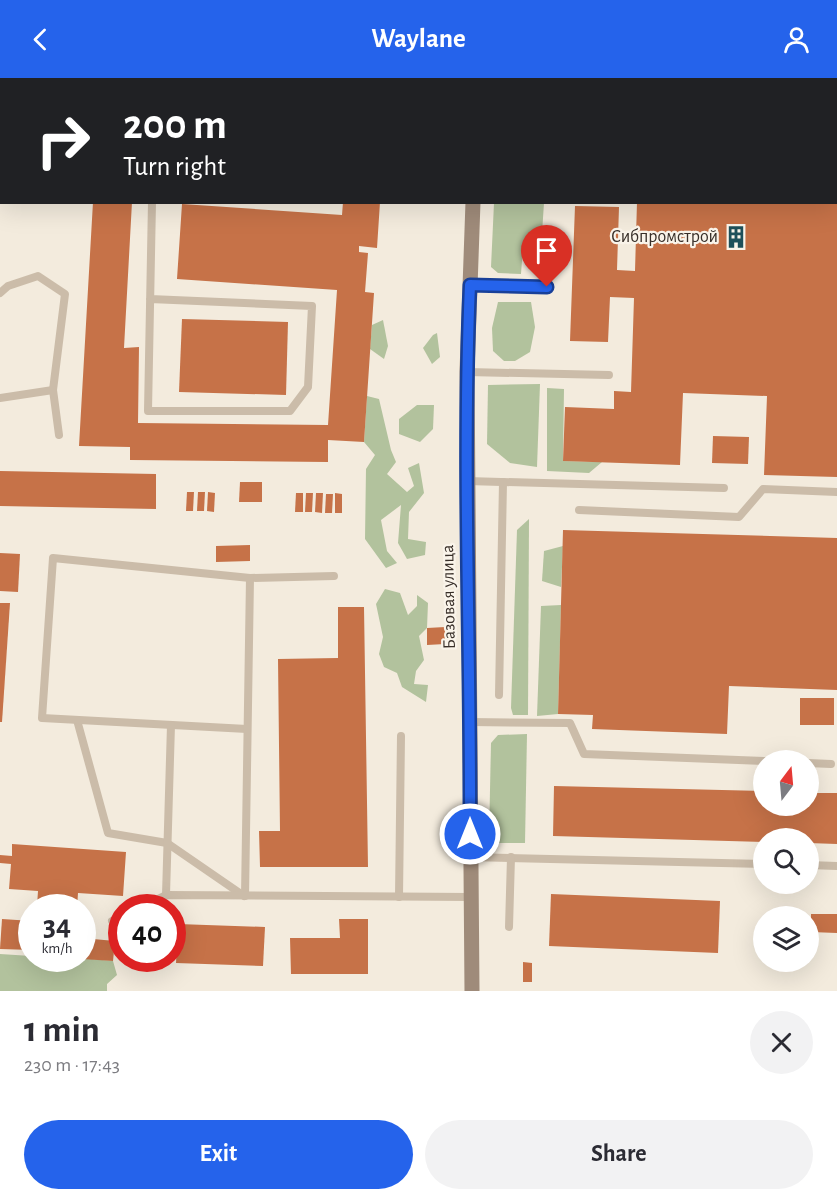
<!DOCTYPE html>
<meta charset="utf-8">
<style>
:root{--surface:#fff;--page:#f2f2f3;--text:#2b2b33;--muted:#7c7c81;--accent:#2563eb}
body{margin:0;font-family:"Alegreya Sans",sans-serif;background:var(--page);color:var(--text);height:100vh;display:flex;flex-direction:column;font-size:22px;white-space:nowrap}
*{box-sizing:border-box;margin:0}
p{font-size:20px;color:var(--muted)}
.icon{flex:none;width:33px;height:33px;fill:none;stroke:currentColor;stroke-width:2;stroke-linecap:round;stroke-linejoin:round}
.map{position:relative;height:913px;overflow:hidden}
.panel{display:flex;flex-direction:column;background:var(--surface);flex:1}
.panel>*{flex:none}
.banner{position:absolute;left:0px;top:0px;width:837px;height:126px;box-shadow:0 6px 24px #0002;background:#202124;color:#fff;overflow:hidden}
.needle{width:39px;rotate:16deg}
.controls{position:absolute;left:753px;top:672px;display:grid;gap:12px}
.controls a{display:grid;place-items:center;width:66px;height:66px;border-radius:50%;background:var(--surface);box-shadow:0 6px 24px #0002;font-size:30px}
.speed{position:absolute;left:18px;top:816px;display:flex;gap:12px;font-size:30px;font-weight:700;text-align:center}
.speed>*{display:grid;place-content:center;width:78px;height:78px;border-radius:50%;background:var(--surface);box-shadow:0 6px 24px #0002;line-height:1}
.speed small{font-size:15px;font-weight:400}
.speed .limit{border:9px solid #d22;background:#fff;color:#111}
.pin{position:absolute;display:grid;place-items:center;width:51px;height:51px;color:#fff;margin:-62px -26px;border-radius:50% 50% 50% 0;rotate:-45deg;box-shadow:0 0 6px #0007}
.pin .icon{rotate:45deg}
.me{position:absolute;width:66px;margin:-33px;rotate:0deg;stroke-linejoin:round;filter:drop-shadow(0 0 4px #0008)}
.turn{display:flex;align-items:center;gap:21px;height:126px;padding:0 24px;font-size:27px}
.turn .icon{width:78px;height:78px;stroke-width:2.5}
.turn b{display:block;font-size:42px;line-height:51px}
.round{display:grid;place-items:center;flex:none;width:63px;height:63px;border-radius:32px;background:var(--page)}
.head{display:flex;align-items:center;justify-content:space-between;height:102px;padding:0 24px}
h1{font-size:36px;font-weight:600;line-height:45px}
.button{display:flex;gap:12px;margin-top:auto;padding:12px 24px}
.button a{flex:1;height:69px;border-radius:36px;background:var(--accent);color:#fff;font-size:24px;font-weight:600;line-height:69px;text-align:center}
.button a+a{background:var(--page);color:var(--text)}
header{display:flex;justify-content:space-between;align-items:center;height:78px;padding:0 24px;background:var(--accent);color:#fff;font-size:27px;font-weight:600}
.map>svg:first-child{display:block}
.green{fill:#b2c29d}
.building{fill:#c67248}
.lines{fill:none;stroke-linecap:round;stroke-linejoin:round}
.lane{stroke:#cbbca9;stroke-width:8}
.secondary{stroke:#9f8b7a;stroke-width:15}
.route-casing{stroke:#184099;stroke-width:15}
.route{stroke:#2563eb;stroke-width:10}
.labels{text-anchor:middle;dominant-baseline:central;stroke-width:4.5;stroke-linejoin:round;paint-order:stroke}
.poi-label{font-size:18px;fill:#382f29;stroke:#faf4ea;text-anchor:end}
.street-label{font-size:18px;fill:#382f29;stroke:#faf4ea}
</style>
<header><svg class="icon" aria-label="back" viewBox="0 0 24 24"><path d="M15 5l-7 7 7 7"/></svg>Waylane<svg class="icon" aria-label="person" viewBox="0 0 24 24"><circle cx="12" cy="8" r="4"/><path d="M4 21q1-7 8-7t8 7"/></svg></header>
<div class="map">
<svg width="837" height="913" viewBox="0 0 837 913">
<rect width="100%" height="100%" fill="#f3ebdd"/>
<g class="green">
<path d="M494,125H544L541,170L523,169L521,196L498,195L491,189Z"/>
<path d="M498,224H531L535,249L530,274L515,283H504L493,273L492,250Z"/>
<path d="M383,242L388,268L384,281L370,271L372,247Z"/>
<path d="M437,255L440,279L432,286L423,270L433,257Z"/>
<path d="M540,306L537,389L510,385L487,366L488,307Z"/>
<path d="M547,310L564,311L563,383L602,384L589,395L547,393Z"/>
<path d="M367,318L379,321L391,372L396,384L387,396L407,414L414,408L408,390L419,385L424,415L409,434L408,461L426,464L425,477L407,481L398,465L401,427L381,442L387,473L397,485L386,490L365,461L366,391L375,377L364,364Z"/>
<path d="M417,327H434L433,351L420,364L399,356V341Z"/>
<path d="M529,441L528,637H513L511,630L517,452Z"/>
<path d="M563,468L561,509L542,503L544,473Z"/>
<path d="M385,511L400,515L408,537L417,528V517L428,525L427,550L419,558L424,582L416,593L414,606L428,607L426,624L402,609L397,595L384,589L379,576L383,559L376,526Z"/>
<path d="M561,527L558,636L537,638L541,528Z"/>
<path d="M527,656L525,765H493L489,759L491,665L498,657Z"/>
<path d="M0,876L31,878L32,880H81L113,883L117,897L107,906V913H0Z"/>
</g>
<g class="building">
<path d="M93,124H132L124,270L139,269L138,345L328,347L337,212L177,201L182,126L342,137L343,124H380L377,170L359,168V174L368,175L365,214L374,215L364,364L328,362V384L130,382V369L79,368Z"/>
<path d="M637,124H837V399L764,397L767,318L683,315L680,387L563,383L565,329L614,331V313L631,314L634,220L610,219L608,264L570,263L575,128L619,129L617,192L635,193Z"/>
<path d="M182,241L288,244L286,317L179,314Z"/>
<path d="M713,358L749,359L748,386L712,385Z"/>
<path d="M0,393L156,396V431L0,428Z"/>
<path d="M240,404H262V424H239Z"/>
<path d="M187,414H194L193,433H186Z"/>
<path d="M198,414H205L204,433H197Z"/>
<path d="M208,414L215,415L214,434L207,433Z"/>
<path d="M296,415H303V434H295Z"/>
<path d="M306,415H313L312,434H305Z"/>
<path d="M316,415H323L322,435L315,434Z"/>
<path d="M335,415L342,416V435H335Z"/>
<path d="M326,416H333L332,435H325Z"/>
<path d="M563,452L837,460V612L729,608L727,656L592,651L593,637L558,636Z"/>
<path d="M250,467V483L216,484V468Z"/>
<path d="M0,475L20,476L18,514L0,513Z"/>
<path d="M0,525H10L2,644H0Z"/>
<path d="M338,529H364L368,789H260L259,753H280L278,581L338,580Z"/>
<path d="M445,549V566L427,567V550Z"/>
<rect x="800" y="620" width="34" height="27"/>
<path d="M554,708L764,713V728H808V715H837V766L808,765V760H764V764L553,758Z"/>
<path d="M12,766L126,774L123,818L78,815L77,830L37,828L38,813L9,811L11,786L0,785V777L12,778Z"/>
<path d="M551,816L720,823L718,875L549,868Z"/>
<path d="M811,836H837V855L811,854Z"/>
<path d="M2,841L32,843V872L0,871Z"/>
<path d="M339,841H368V896H291L290,860H340Z"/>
<path d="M178,846L265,849L263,888L176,885Z"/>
<path d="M82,860L115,863L113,883L82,881Z"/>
<path d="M523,884L532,885V904H523Z"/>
</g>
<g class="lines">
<g class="lane">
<path d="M42,0L43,2"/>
<path d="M141,0V2"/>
<path d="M478,1L497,2"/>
<path d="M259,2V0"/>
<path d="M470,207L547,209"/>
<path d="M0,215L8,208L38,198L65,216L53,312L59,357"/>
<path d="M150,221L312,228L308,309L290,333H148L152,124"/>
<path d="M467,294L609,297"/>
<path d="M0,320L53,312"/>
<path d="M467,403L724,410"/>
<path d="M579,432L739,439L763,411L837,414"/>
<path d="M499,617L503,404"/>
<path d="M77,642L108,755L167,765L244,818"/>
<path d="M470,644L570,645L584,676L764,683"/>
<path d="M247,651L42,640L53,480L250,500L334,498"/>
<path d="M808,685L831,686"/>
<path d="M470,779L764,786"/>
<path d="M808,787L837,788"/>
<path d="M166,817L171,647"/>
<path d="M245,818L250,500"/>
<path d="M399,819L401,658"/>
<path d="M140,830L166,817L470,819"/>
<path d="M112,843L122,839"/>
<path d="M509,849L511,779"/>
</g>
<g class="secondary">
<path d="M478,2V0"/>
<path d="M472,913L467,294L473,124"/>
</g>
</g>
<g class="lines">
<g class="route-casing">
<path id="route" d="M470,756C471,573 462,390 470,207L547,209"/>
</g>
<use href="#route" class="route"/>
</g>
<defs>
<g id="building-bare" transform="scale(1.8)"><path d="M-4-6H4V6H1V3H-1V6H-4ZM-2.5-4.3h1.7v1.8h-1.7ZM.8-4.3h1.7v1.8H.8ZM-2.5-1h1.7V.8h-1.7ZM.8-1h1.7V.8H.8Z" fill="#1e505a" stroke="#faf4ea" stroke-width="2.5" paint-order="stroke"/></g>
</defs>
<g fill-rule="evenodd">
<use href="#building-bare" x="736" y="159"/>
</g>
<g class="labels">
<g class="poi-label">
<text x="718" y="159">Сибпромстрой</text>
</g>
<g class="street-label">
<text transform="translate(449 519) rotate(-91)">Базовая улица</text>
</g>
</g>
</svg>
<div class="controls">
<a><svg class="needle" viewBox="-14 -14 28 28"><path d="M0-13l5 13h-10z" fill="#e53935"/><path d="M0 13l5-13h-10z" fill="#7c7c81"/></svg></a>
<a><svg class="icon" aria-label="search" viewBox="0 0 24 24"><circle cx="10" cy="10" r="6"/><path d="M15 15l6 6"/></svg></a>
<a><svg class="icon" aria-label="layers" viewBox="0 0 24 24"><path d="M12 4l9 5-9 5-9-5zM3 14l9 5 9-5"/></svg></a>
</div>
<div class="speed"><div>34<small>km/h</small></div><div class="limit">40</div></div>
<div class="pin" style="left:547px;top:209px;background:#d93025"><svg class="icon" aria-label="arrive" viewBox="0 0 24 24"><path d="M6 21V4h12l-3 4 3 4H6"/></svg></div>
<svg class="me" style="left:470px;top:756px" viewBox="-20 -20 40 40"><circle r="17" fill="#2563eb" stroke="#fff" stroke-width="3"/><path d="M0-11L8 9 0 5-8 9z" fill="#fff"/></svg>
<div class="banner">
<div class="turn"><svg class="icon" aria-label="right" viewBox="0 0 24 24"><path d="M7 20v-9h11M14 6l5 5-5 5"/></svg><div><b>200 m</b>Turn right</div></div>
</div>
</div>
<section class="panel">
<div class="head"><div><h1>1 min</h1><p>230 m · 17:43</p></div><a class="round"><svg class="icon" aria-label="close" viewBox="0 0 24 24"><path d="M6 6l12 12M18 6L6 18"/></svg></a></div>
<div class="button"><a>Exit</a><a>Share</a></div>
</section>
